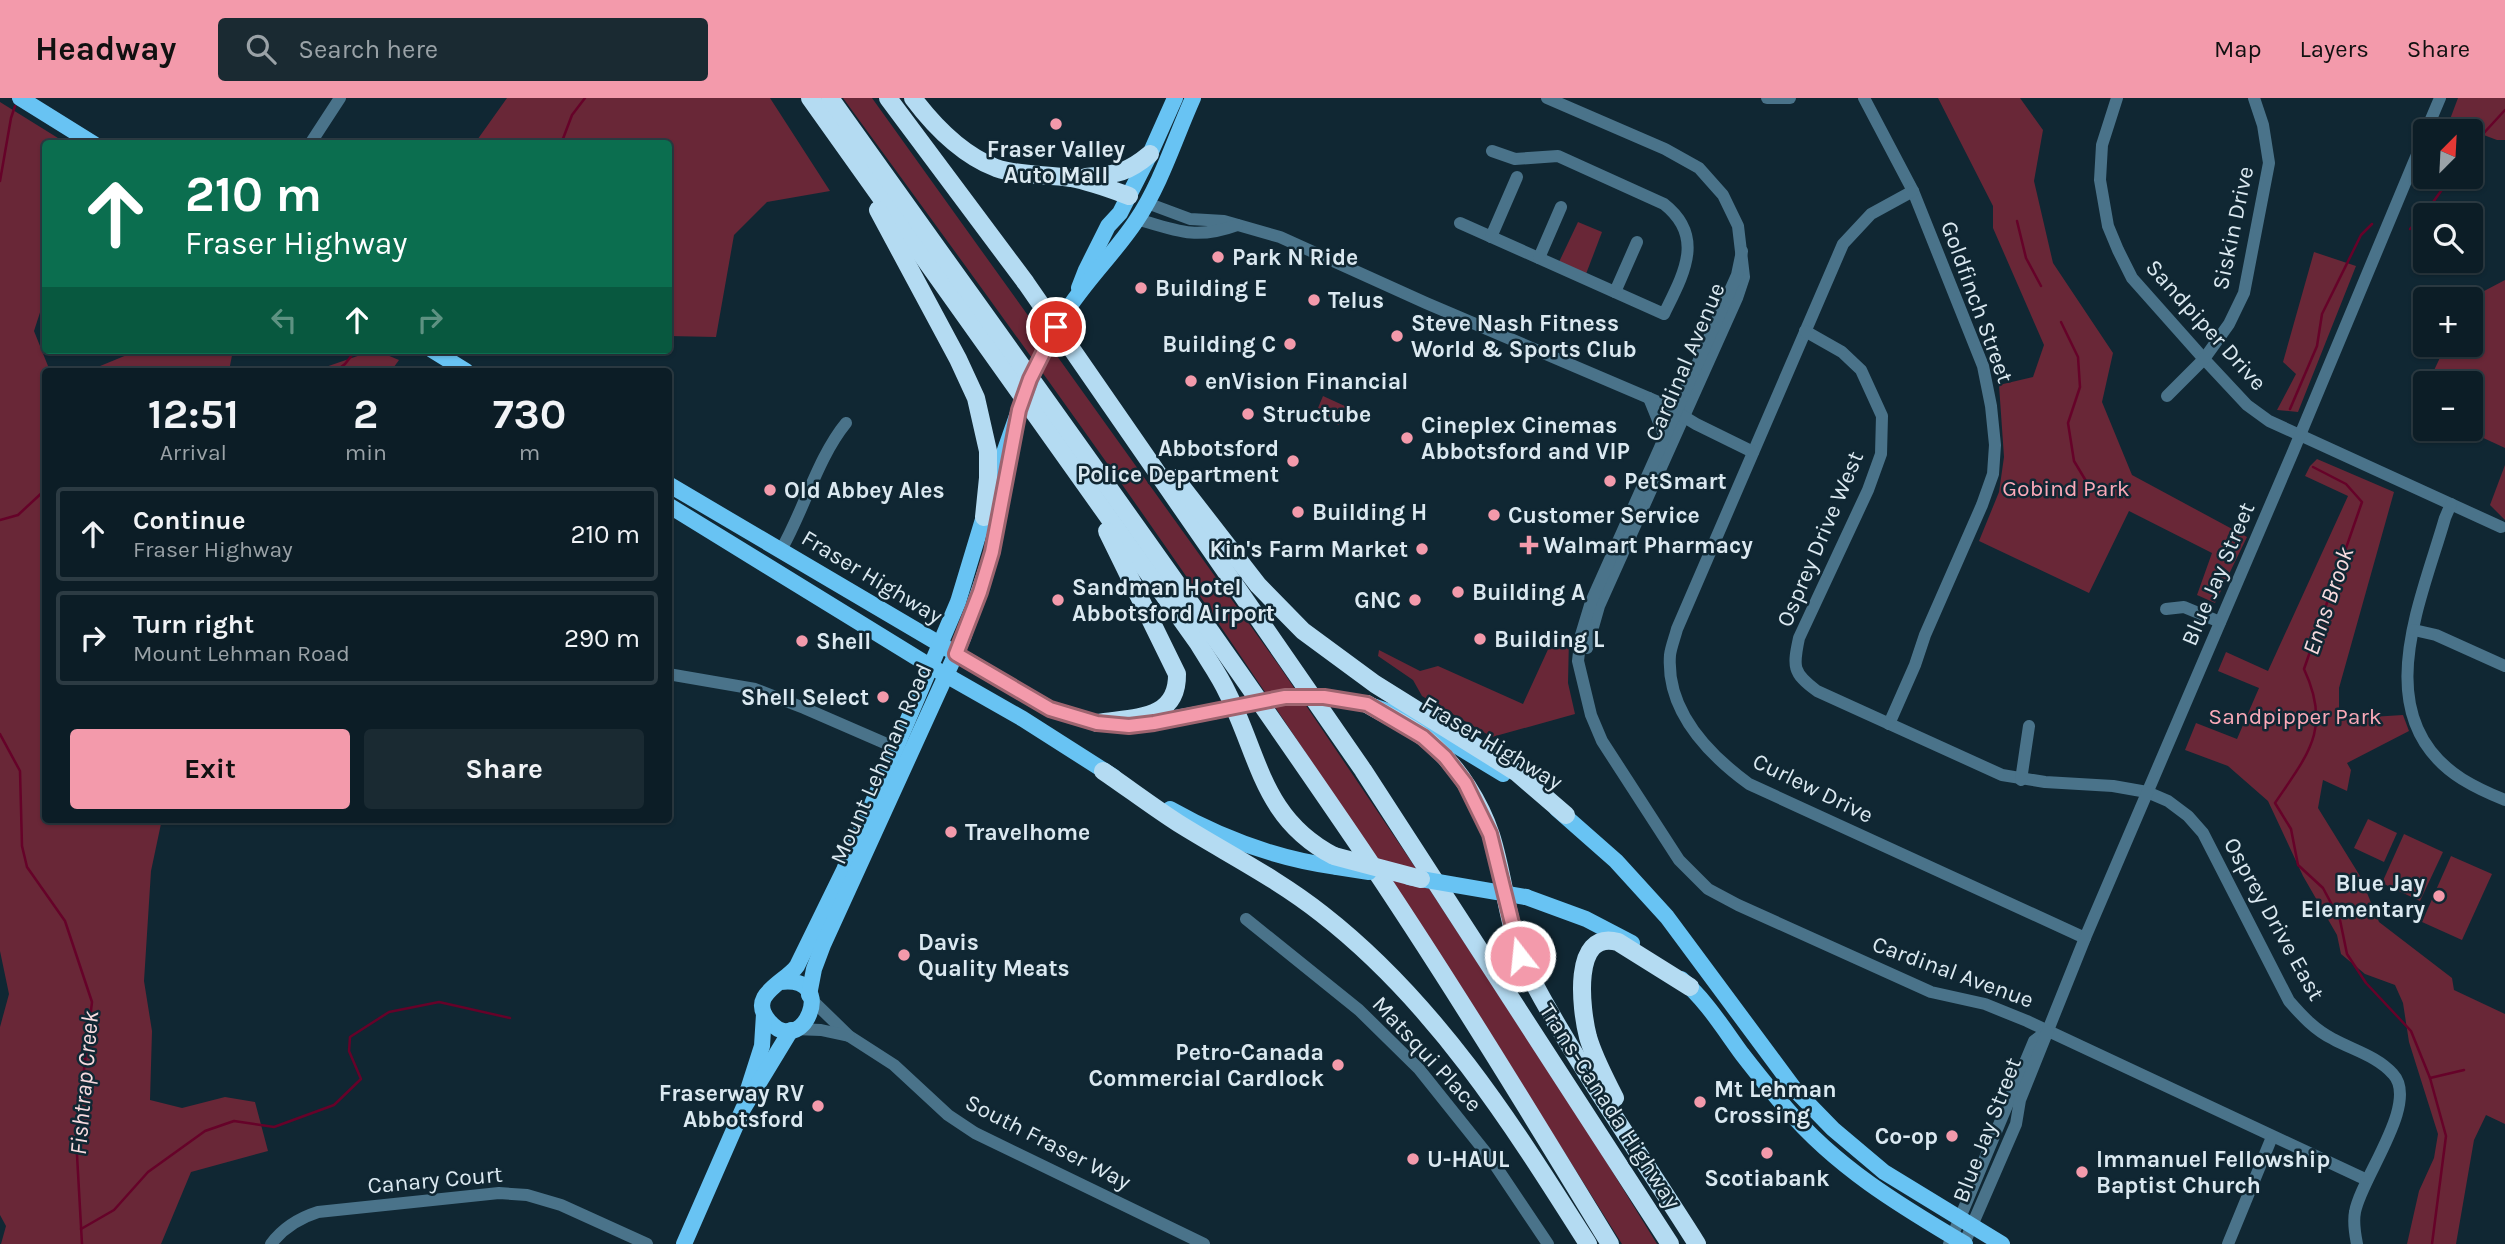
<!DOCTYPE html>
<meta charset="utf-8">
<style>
:root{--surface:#0c1d26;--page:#1a2a32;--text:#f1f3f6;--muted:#9aa2a7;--line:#2c3b43;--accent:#f39aab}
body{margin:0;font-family:Karla,sans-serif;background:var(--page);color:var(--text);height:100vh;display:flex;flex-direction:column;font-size:26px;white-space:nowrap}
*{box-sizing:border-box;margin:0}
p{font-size:23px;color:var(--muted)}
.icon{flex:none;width:38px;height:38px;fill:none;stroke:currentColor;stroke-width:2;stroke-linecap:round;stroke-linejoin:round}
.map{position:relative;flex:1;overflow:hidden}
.sheet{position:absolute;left:42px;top:270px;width:630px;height:455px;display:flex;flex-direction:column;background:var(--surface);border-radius:7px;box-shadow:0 2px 5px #0004,0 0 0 2px var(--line)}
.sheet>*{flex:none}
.banner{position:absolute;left:42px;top:42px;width:630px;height:214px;border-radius:7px;box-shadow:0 2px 5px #0004,0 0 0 2px var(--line);background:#0b6e4f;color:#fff;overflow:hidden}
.needle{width:46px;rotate:24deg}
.fabs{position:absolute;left:2413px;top:21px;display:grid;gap:14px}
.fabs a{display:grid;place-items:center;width:70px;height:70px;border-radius:7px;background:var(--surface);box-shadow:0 2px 5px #0004,0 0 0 2px var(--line);font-size:35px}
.pin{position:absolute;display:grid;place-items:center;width:60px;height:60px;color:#fff;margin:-30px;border:4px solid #fff;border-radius:50%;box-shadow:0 2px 7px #0007}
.me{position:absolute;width:77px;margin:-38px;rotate:344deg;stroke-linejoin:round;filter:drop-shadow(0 0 5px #0008)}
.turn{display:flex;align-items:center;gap:24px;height:147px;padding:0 28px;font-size:32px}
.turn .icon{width:91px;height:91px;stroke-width:2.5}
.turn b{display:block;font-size:49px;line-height:60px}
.lanes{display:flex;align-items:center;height:66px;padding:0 28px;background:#0003;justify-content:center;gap:35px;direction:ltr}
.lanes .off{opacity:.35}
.eta{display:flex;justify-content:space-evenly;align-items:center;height:119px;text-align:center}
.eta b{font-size:42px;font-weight:700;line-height:49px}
.action{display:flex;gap:14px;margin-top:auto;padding:14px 28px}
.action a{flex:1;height:80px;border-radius:7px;background:var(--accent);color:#111;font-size:28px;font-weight:700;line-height:80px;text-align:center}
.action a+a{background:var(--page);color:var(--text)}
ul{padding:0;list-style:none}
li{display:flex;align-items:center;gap:21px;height:94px;margin:0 14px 10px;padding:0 14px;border:4px solid var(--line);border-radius:7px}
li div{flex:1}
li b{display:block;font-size:26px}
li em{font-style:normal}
header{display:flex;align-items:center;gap:42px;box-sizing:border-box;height:98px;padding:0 35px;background:var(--accent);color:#111}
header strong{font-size:33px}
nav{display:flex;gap:38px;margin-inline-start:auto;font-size:24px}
.search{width:490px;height:63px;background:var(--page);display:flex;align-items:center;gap:18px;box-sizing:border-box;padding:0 24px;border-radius:7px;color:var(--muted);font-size:26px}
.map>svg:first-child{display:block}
.green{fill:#692737}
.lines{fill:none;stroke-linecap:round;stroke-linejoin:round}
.stream{stroke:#660229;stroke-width:2.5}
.minor{stroke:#4a738a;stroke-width:12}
.major{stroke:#68c3f3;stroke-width:16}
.highway{stroke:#b4dbf2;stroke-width:18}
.major-bridge{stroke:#68c3f3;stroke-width:16}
.highway-bridge{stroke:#b4dbf2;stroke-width:18}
.route-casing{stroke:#9e646f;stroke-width:18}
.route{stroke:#f39aab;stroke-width:12}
.poi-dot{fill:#f39aab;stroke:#102733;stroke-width:2.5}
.labels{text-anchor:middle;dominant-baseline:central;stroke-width:5;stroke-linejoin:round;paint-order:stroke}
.poi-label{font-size:23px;font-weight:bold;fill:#dbe9f1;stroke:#102733;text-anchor:start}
.street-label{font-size:23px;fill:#dbe9f1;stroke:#102733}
.park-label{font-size:23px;fill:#fbaab9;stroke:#102733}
.water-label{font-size:24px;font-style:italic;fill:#f8dbdf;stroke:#102733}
</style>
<header>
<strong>Headway</strong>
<div class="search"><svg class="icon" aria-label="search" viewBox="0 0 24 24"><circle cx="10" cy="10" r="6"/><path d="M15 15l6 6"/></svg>Search here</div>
<nav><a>Map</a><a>Layers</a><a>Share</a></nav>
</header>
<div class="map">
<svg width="2505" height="1146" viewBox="0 0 2505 1146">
<rect width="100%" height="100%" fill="#102733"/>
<g class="green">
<path d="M507,0H770L830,93L767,104L734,137L716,239L669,238L668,46L475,45Z"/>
<path d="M843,0H872L1280,569L1415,769L1591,1039L1657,1146H1622C1487,930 1348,715 1204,504C1087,334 965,167 843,0Z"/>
<path d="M1938,0H2020L2043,32L2034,83L2053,165L2113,255L2102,304L2132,377L2247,439L2215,505L2197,497L2212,455L2129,413L2089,495L1979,443L1999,394L2004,359L1999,287L2033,279L2044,247L1993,130V108Z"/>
<path d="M2458,0H2505V42H2497L2449,24Z"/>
<path d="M0,4L66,45L46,46L45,199L34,233L48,268L65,273H46V721H162L151,773L144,883L152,933L150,1002L182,1010L225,999L255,1004L268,1053L191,1074L161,1146H1L6,1128L0,1117V929L9,896L0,853Z"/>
<path d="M1578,124L1602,134L1586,176L1559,164Z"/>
<path d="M2314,154L2356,168L2298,314L2277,312L2296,276L2283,264Z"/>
<path d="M2505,182V350L2464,331H2471V285H2428L2446,247H2471L2469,201Z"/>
<path d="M139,252H233L229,273H88Z"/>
<path d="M375,252L399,262L391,273H314Z"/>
<path d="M1323,298L1347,309L1339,327L1329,323L1318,310Z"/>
<path d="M2317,361L2394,394L2339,590V621L2403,617L2409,633L2347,665L2351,672L2347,693L2323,682L2318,710L2360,778L2379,824L2452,880L2454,892L2505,916V1026L2486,1017L2474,1042L2456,1146H2407L2419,1093L2434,1060L2438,1036L2409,944L2403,905L2395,887L2365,876L2341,856L2337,837L2303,778L2268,703L2228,668L2185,652L2196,625L2237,641L2259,590L2218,573L2226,554L2268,573L2348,398L2305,378L2310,368Z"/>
<path d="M2505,367V422L2490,407Z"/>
<path d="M1556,534L1569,540L1568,585L1575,616L1492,639L1422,598L1413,582L1378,558L1379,552L1420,573L1438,568L1523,606Z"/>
<path d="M2368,721L2397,735L2384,764L2354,750Z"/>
<path d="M2404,736L2443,754L2420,803L2382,785Z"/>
<path d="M2451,758L2492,776L2462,842L2422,824Z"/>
</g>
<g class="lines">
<g class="stream">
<path d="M561,46L572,17L585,0"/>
<path d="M2471,49L2505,12"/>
<path d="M0,83L11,20L15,8"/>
<path d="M2017,123L2026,160L2041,188"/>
<path d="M2410,131L2431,107L2451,79"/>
<path d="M2061,224L2078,259L2080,289L2068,325L2074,363L2089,388"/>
<path d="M336,273L345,266L356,252"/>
<path d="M2290,311L2317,248L2322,216L2361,137L2372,126"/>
<path d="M2313,369L2346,386L2362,404L2304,571C2332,631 2308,656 2275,705L2291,731L2298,767L2323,790L2340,822L2347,856L2366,885L2411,933L2430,980L2446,1038L2432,1146"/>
<path d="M0,422L18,417L46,391"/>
<path d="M0,636L20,673L22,748L27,769L65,823L92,904L76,1039L82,1146"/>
<path d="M2430,980L2464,972"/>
<path d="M81,1131L114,1112L148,1074L205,1033L234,1023L274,1029L334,1007L361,981L349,953L350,939L389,914L439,904L510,920"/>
</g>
<g class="minor">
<path d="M1547,0L1665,51L1699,70L1723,97L1738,128L1744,179L1737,200L1599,508L1587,550"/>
<path d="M1767,0H1790"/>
<path d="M1864,0L1913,93L1983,268L1991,308L1995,347L1993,376L1982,407L1925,537L1915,567L1889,626"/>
<path d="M2117,0L2102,47L2100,82L2108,128L2118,152L2132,180L2204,261L2247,307L2269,323L2501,429"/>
<path d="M2426,33L2440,0"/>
<path d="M310,46L340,0"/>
<path d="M1913,93L1871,116L1843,146L1677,531C1675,539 1671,549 1670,557C1666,612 1708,656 1749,686L2085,840"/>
<path d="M1147,105L1190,121L1224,123L1280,139L1426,205L1663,306L1696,326L1753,354"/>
<path d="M1137,121C1177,133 1196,142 1237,127"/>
<path d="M1460,125L1664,216C1683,177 1706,139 1664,106L1558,58L1515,61L1492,53"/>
<path d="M1491,139L1517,79"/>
<path d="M1742,153L1737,177L1591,504L1581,537L1578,563L1591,617L1602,643L1679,762L1708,791L1738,807L1931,894L1985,906L2027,923L2367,1082"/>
<path d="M1539,160L1561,109"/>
<path d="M1615,194L1637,144"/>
<path d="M1805,233L1842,254L1861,272L1882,318L1881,356L1868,392L1799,540C1793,568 1792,575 1817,593L2002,677L2045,684L2113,688L2147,694L2168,703L2188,718L2203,735L2289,903C2302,918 2315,932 2333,941C2353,952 2377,958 2393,976C2420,1005 2361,1080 2355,1114C2353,1124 2355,1136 2357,1146"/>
<path d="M2167,298L2204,261L2229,226L2244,195L2269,65L2263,27L2254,0"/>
<path d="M1649,300L1664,337"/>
<path d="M2451,406L2445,420C2421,504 2366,620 2462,681C2475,689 2490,696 2505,702"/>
<path d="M781,452C804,412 818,359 846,325"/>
<path d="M2166,511L2184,509L2220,524"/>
<path d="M2414,532L2436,537L2505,568"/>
<path d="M668,576L755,591L804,610L903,653"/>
<path d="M2021,682L2029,628"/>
<path d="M1246,821L1359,912L1419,971L1491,1061L1548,1146"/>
<path d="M812,902L849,938L894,967L948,1017L975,1035L1204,1146"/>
<path d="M794,931L821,932L849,938"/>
<path d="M271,1146C283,1130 299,1120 318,1114L499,1095L527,1097L561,1107L647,1146"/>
<path d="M1949,1146L2034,943L2047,933"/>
<path d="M1964,1146L2016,1026L2020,1002L2085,840L2293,354L2426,35"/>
<path d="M2228,1146L2272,1039"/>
</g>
<g class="major">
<path d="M20,0L94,46"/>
<path d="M1079,190L1086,172L1108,128L1120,115L1150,56L1175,0"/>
<path d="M1064,217C1085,183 1114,156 1136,123C1161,86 1175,40 1193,0"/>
<path d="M432,252L466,273"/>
<path d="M668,386L1050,611L1097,625L1129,628L1216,613"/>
<path d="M668,407L930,568L1023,621L1114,679"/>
<path d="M1324,599L1367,606L1414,622L1503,676"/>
<path d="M1170,711C1223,741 1277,761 1337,769"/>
<path d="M1557,711L1616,763L1667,819L1796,993L1833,1031L1884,1074L2002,1146"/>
<path d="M1526,799L1586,821L1632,845"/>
<path d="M1681,881C1706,902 1723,930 1742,956C1756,974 1771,993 1786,1010C1836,1069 1899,1107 1965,1146"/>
<path d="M780,884C840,876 802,963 769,923C746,897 786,884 797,868L844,772L958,504L997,375L1019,312"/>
<path d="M809,897L814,871L823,847L963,540L992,454L1008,371"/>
<path d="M746,998L762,948L764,916"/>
<path d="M684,1146L743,1011L791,932"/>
</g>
<g class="highway">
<path d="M810,0L1198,545C1208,562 1220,578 1228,596C1260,661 1263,721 1334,758"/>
<path d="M830,0C1008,250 1189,498 1361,751C1448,880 1529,1013 1610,1146"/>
<path d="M888,0L1026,185L1363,672L1670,1146"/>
<path d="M913,0C934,28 963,57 996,70C1019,78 1047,76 1071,80C1092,84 1110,91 1129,98"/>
<path d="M1086,79C1116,76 1126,76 1150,56"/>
<path d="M878,112L958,261L976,300L988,353V380L984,419"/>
<path d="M1175,380L1258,487L1303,533L1375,586L1516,674L1566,717"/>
<path d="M1367,606C1389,619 1415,630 1434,648C1459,671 1480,704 1491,737C1506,784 1507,835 1531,880C1580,972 1641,1057 1697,1146"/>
<path d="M1097,625C1133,619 1178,623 1177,576L1107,433"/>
<path d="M1103,673C1128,690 1153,709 1178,725C1226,755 1278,781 1322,816C1436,905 1512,1026 1588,1146"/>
<path d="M1615,1000C1605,980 1594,960 1588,939C1581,912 1571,831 1618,844L1690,889"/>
</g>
<g class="major-bridge">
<path d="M1019,312L1037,266L1064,217"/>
<path d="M1216,613L1285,599H1324"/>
<path d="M1337,769L1369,774"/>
<path d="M1409,779L1526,799"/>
</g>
<path class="highway-bridge" d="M1334,758L1421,781"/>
</g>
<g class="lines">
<g class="route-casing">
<path id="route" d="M1056,229L1030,281L1019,312L992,454L980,494L956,556L1050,611L1097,625L1129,628L1154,625L1285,599H1324L1367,606L1423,639L1445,659L1465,685L1490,736L1520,858"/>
</g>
<use href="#route" class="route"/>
</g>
<g class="poi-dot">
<circle cx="1056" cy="26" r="7"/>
<circle cx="1218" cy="159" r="7"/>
<circle cx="1141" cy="190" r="7"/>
<circle cx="1314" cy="202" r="7"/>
<circle cx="1397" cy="238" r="7"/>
<circle cx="1290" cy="246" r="7"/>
<circle cx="1191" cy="283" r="7"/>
<circle cx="1248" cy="316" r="7"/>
<circle cx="1407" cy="340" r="7"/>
<circle cx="1293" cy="363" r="7"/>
<circle cx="1610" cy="383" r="7"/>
<circle cx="770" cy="392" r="7"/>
<circle cx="1298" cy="414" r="7"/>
<circle cx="1494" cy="417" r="7"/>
<path d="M1525.5 436.5h7v7h7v7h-7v7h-7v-7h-7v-7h7z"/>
<circle cx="1422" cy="451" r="7"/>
<circle cx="1458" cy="494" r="7"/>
<circle cx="1058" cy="502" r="7"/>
<circle cx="1415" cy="502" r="7"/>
<circle cx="1480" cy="541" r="7"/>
<circle cx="802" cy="543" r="7"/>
<circle cx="883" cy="599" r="7"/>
<circle cx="951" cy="734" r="7"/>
<circle cx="2439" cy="798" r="7"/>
<circle cx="904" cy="857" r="7"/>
<circle cx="1338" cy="967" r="7"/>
<circle cx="1700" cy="1004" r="7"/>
<circle cx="818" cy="1008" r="7"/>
<circle cx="1952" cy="1038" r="7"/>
<circle cx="1767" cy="1055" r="7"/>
<circle cx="1413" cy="1061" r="7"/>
<circle cx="2082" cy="1074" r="7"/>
</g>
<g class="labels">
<g class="poi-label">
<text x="1056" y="51" text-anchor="middle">Fraser Valley<tspan x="1056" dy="26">Auto Mall</tspan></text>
<text x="1232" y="159">Park N Ride</text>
<text x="1155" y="190">Building E</text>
<text x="1328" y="202">Telus</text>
<text x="1411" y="225">Steve Nash Fitness<tspan x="1411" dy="26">World &amp; Sports Club</tspan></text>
<text x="1276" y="246" text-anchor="end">Building C</text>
<text x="1205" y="283">enVision Financial</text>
<text x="1262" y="316">Structube</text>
<text x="1421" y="327">Cineplex Cinemas<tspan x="1421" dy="26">Abbotsford and VIP</tspan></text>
<text x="1279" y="350" text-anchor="end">Abbotsford<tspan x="1279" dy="26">Police Department</tspan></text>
<text x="1624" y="383">PetSmart</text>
<text x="784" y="392">Old Abbey Ales</text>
<text x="1312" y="414">Building H</text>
<text x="1508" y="417">Customer Service</text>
<text x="1543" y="447">Walmart Pharmacy</text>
<text x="1408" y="451" text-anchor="end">Kin's Farm Market</text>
<text x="1072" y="489">Sandman Hotel<tspan x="1072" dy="26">Abbotsford Airport</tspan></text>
<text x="1472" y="494">Building A</text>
<text x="1401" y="502" text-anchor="end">GNC</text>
<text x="1494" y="541">Building L</text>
<text x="816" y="543">Shell</text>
<text x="869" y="599" text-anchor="end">Shell Select</text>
<text x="965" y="734">Travelhome</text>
<text x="2425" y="785" text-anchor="end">Blue Jay<tspan x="2425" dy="26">Elementary</tspan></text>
<text x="918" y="844">Davis<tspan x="918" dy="26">Quality Meats</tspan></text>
<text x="1324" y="954" text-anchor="end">Petro-Canada<tspan x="1324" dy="26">Commercial Cardlock</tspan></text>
<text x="1714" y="991">Mt Lehman<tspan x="1714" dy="26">Crossing</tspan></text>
<text x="804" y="995" text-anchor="end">Fraserway RV<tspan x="804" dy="26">Abbotsford</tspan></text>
<text x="1938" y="1038" text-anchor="end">Co-op</text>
<text x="1427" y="1061">U-HAUL</text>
<text x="2096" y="1061">Immanuel Fellowship<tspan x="2096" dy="26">Baptist Church</tspan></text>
<text x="1767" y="1080" text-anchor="middle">Scotiabank</text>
</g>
<g class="street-label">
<text transform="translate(2233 130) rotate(-78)">Siskin Drive</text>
<text transform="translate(1977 204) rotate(70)">Goldfinch Street</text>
<text transform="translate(2206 227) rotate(48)">Sandpiper Drive</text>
<text transform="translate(1685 264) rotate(-67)">Cardinal Avenue</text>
<text transform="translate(1820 441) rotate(-67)">Osprey Drive West</text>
<text transform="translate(2218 476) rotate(-67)">Blue Jay Street</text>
<text transform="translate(872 479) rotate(31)">Fraser Highway</text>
<text transform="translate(1492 645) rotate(31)">Fraser Highway</text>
<text transform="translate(881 666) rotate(-66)">Mount Lehman Road</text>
<text transform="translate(1813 690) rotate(26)">Curlew Drive</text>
<text transform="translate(2274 821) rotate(61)">Osprey Drive East</text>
<text transform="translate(1953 874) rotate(20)">Cardinal Avenue</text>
<text transform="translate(1427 956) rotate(47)">Matsqui Place</text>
<text transform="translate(1610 1008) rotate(57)">Trans-Canada Highway</text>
<text transform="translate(1987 1032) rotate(-69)">Blue Jay Street</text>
<text transform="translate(1048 1044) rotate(27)">South Fraser Way</text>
<text transform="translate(435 1082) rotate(-5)">Canary Court</text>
</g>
<g class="park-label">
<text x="2066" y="390">Gobind Park</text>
<text x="2295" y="618">Sandpipper Park</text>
</g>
<g class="water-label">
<text transform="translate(2328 503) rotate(-71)">Enns Brook</text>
<text transform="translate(84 985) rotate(-85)">Fishtrap Creek</text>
</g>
</g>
</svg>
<div class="fabs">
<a><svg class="needle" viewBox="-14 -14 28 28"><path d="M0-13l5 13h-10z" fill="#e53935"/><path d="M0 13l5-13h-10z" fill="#9aa2a7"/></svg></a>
<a><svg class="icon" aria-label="search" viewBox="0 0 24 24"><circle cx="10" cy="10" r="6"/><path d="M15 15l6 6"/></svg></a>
<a>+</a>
<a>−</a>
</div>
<div class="pin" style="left:1056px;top:229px;background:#d93025"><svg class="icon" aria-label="arrive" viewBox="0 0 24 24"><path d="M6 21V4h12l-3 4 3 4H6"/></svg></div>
<svg class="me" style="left:1520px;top:858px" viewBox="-20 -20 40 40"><circle r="17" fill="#f39aab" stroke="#fff" stroke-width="3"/><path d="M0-11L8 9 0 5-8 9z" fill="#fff"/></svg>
<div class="banner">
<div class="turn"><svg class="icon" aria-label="ahead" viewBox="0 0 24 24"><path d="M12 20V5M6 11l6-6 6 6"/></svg><div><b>210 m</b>Fraser Highway</div></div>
<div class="lanes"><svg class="icon off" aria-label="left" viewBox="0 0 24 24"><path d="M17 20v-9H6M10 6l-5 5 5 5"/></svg><svg class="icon" aria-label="ahead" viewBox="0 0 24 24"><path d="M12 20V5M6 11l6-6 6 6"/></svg><svg class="icon off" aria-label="right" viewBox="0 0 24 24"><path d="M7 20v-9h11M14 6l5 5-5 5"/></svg></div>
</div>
<section class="sheet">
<div class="eta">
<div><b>12:51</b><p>Arrival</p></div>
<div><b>2</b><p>min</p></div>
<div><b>730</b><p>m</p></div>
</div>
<ul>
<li><svg class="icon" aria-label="ahead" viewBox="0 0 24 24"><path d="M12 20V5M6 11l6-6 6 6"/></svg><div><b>Continue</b><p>Fraser Highway</p></div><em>210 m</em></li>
<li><svg class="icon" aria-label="right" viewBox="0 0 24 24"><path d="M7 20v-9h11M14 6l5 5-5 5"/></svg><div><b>Turn right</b><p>Mount Lehman Road</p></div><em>290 m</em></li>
</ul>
<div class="action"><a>Exit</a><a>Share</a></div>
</section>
</div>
